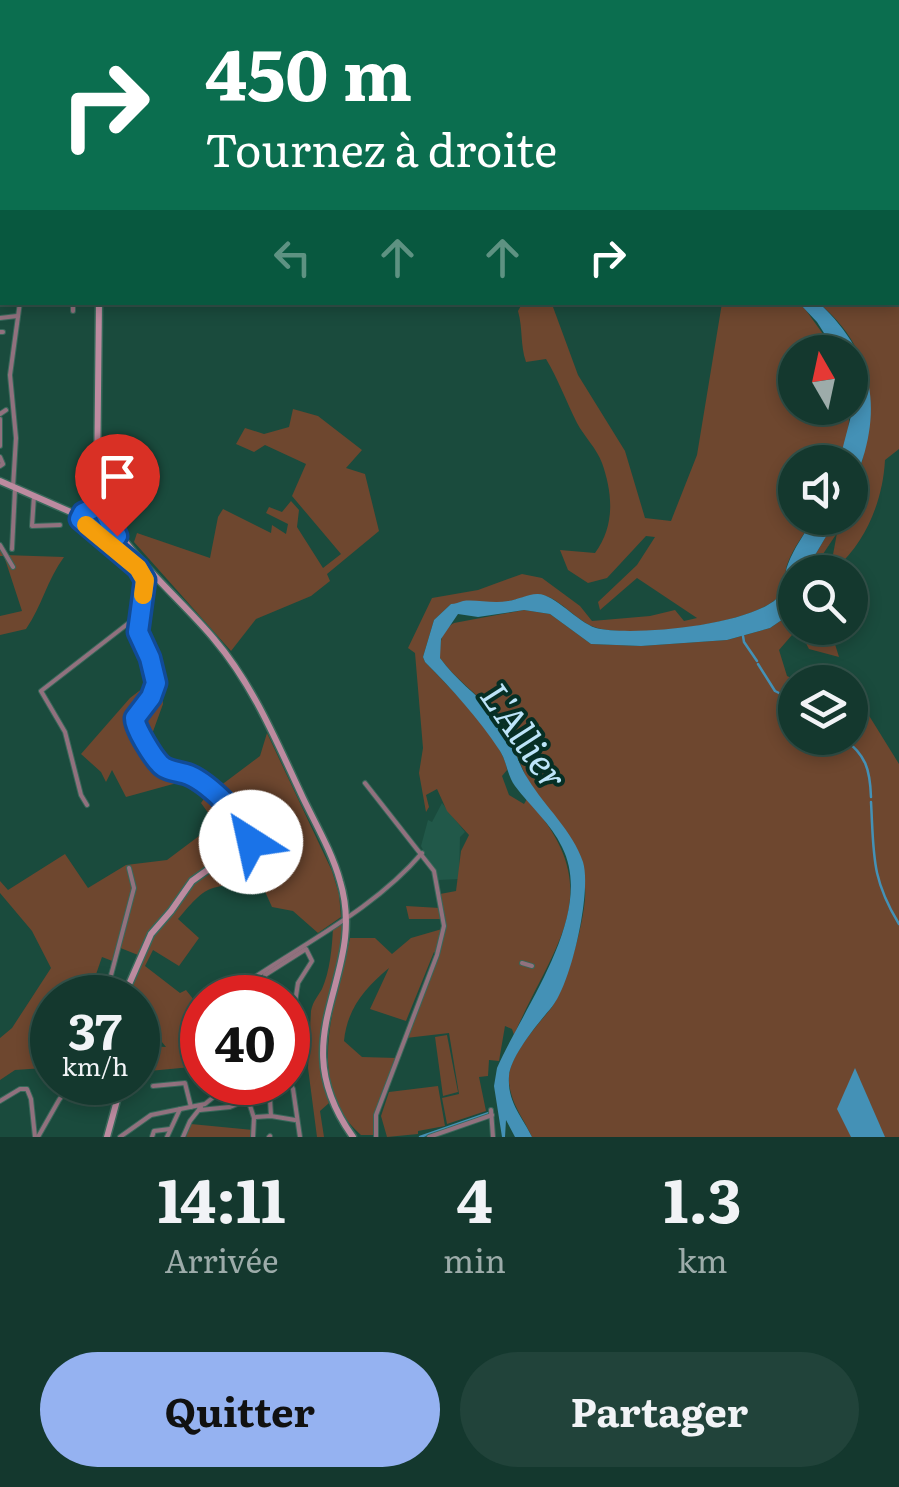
<!DOCTYPE html>
<html lang="fr">
<meta charset="utf-8">
<style>
:root{--surface:#14382e;--page:#21433a;--text:#f1f3f6;--muted:#9dacaa;--line:#33524a;--accent:#95b2f1}
body{margin:0;font-family:Literata,serif;background:var(--page);color:var(--text);height:100vh;display:flex;flex-direction:column;font-size:38px;white-space:nowrap}
*{box-sizing:border-box;margin:0}
p{font-size:32px;color:var(--muted)}
.icon{flex:none;width:55px;height:55px;fill:none;stroke:currentColor;stroke-width:2;stroke-linecap:round;stroke-linejoin:round}
.map{position:relative;height:1137px;overflow:hidden}
.drawer{display:flex;flex-direction:column;background:var(--surface);flex:1}
.drawer>*{flex:none}
.top-card{position:absolute;left:0px;top:0px;width:900px;height:305px;box-shadow:0 5px 15px #0003,0 0 0 2px var(--line);background:#0b6e4f;color:#fff;overflow:hidden}
.needle{width:65px;rotate:351deg}
.buttons{position:absolute;left:778px;top:335px;display:grid;gap:20px}
.buttons a{display:grid;place-items:center;width:90px;height:90px;border-radius:50%;background:var(--surface);box-shadow:0 5px 15px #0003,0 0 0 2px var(--line);font-size:50px}
.speed{position:absolute;left:30px;top:975px;display:flex;gap:20px;font-size:50px;font-weight:700;text-align:center}
.speed>*{display:grid;place-content:center;width:130px;height:130px;border-radius:50%;background:var(--surface);box-shadow:0 5px 15px #0003,0 0 0 2px var(--line);line-height:1}
.speed small{font-size:25px;font-weight:400}
.speed .limit{border:15px solid #d22;background:#fff;color:#111}
.pin{position:absolute;display:grid;place-items:center;width:85px;height:85px;color:#fff;margin:-102px -42px;border-radius:50% 50% 50% 0;rotate:-45deg;box-shadow:0 0 10px #0007}
.pin .icon{rotate:45deg}
.me{position:absolute;width:110px;margin:-55px;rotate:325deg;stroke-linejoin:round;filter:drop-shadow(0 0 8px #0008)}
.turn{display:flex;align-items:center;gap:35px;height:210px;padding:0 40px;font-size:45px}
.turn .icon{width:130px;height:130px;stroke-width:2.5}
.turn b{display:block;font-size:70px;line-height:85px}
.lanes{display:flex;align-items:center;height:95px;padding:0 40px;background:#0003;justify-content:center;gap:50px;direction:ltr}
.lanes .off{opacity:.35}
.eta{display:flex;justify-content:space-evenly;align-items:center;height:170px;text-align:center}
.eta b{font-size:60px;font-weight:700;line-height:70px}
.primary-button{display:flex;gap:20px;margin-top:auto;padding:20px 40px}
.primary-button a{flex:1;height:115px;border-radius:60px;background:var(--accent);color:#111;font-size:40px;font-weight:700;line-height:115px;text-align:center}
.primary-button a+a{background:var(--page);color:var(--text)}
.map>svg:first-child{display:block}
.built{fill:#215849}
.green{fill:#6e472f}
.water{fill:#4491b6}
.lines{fill:none;stroke-linecap:round;stroke-linejoin:round}
.stream{stroke:#4491b6;stroke-width:2.5}
.street-casing{stroke:#38685a;stroke-width:6}
.secondary-casing{stroke:#38685a;stroke-width:9}
.primary-casing{stroke:#38685a;stroke-width:11}
.street{stroke:#91717e;stroke-width:4}
.secondary{stroke:#bd8ba0;stroke-width:6}
.primary{stroke:#de9fba;stroke-width:9}
.route-casing{stroke:#114b97;stroke-width:25}
.route{stroke:#1a73e8;stroke-width:18}
.slow{stroke:#f59e0b;stroke-width:18}
.labels{text-anchor:middle;dominant-baseline:central;stroke-width:8;stroke-linejoin:round;paint-order:stroke}
.water-label{font-size:38px;font-style:italic;fill:#bde4f9;stroke:#062f25}
</style>
<div class="map">
<svg width="899" height="1137" viewBox="0 0 899 1137">
<rect width="100%" height="100%" fill="#1a4b3d"/>
<path class="built" d="M442,803L465,832L460,837L459,879L438,880L421,846L428,820L432,822Z"/>
<g class="green">
<path d="M899,29V449L885,460C883,500 866,542 836,568L832,560L837,533L811,572H805L837,518H850C850,490 858,482 863,457C877,393 870,347 819,303L898,302Z"/>
<path d="M523,302L570,303L553,307L578,375L625,451L645,518L671,521L697,455L722,303H798L805,309L836,352H795V408L850,405L848,435L839,462H795V518H814C805,533 793,548 787,565C784,574 786,587 780,595C757,625 628,639 594,627C575,620 559,597 541,595C530,593 516,601 504,602C487,604 466,605 451,604L434,620L423,657L425,662C447,685 504,740 507,770L502,776L509,795L524,804L527,799C611,892 554,942 514,1035L512,1029L505,1026L499,1061L489,1060L488,1076L479,1077L486,1111L447,1124L442,1098L459,1094L449,1033L406,1038L439,955L434,952L406,1021L370,1009L389,968C365,988 347,1009 344,1041L362,1057L397,1058L376,1115L375,1135H361C303,1085 336,1001 350,938H375L392,954L411,938L442,929V919H409L406,906L440,908V894L456,891L461,851L469,835L447,811L437,789L426,795L429,807L426,812L419,773L423,748L415,653L408,648L432,598L478,590L522,574L542,578L580,606L592,621L650,616L675,610L684,621L697,618L637,578L600,610L598,602L637,565L655,537L646,536L607,578L588,583L568,570L560,550L595,553C615,526 613,494 602,463C597,449 584,436 577,423C566,401 558,379 546,359L526,362C520,344 523,329 518,311Z"/>
<path d="M293,409L318,416L362,450L346,468L365,474L379,531L327,574L330,581L311,596L256,619L231,651L134,542L137,533L210,558L218,517L223,509L271,533L272,525L286,534L288,524L266,513L269,507L282,512L291,501L299,510L297,527L323,568L341,554L292,496L306,464L265,445L254,452L236,444L245,428L264,434L289,427Z"/>
<path d="M0,548L4,555L64,557C47,580 42,606 26,629L0,635V616L22,611L4,556H0Z"/>
<path d="M524,610L550,614L591,644L641,646L727,640L770,628L795,611V628H830L839,657L809,649L798,628L779,650L787,676L800,682H795V738H850V685L899,764V1137H532C523,1117 512,1106 509,1083C505,1059 539,1024 552,1007C566,988 591,904 584,882C574,853 543,811 528,781C517,758 510,733 493,713C477,693 455,679 440,658C440,644 440,631 454,623Z"/>
<path d="M161,674L163,704L151,737C167,768 188,771 216,789L260,756L267,733L332,871L339,894L341,917L318,933L293,911L272,907L257,874C243,884 232,883 217,887C200,890 189,907 178,919L199,938L179,966L153,950L145,966L180,993L186,990L202,1010V1066L149,1071L148,1046L166,1047L144,1020L153,1011L124,988L138,955L118,947L115,962L102,957L93,983L77,997L52,998V1049L44,1068L15,1070L0,1080V1038L12,1028L51,968L32,931L0,893V881L8,890L65,854L88,888L126,865L167,860L199,836L212,832L225,838V810L221,806L209,814L201,803L208,793L193,782L184,781L126,797L112,770L106,782L101,772L81,754L130,698Z"/>
<path d="M340,923L344,924L343,938C330,992 310,1048 329,1103L320,1111L324,1137H317L308,1068L311,1011C313,1001 318,996 322,989C330,971 332,948 333,928Z"/>
<path d="M447,1035L458,1092L443,1096L435,1037Z"/>
<path d="M438,1086L445,1126L418,1131V1134L387,1137L381,1116L389,1092Z"/>
<path d="M191,1124L253,1130L252,1137H186Z"/>
</g>
<g class="water">
<path d="M799,303H819C879,359 884,418 850,492V462H839L851,416L850,352H836L817,322Z"/>
<path d="M814,518H837L805,572H795V611L770,628L727,640L641,646L591,644L550,614L524,610L478,617L458,614L441,639L440,658C455,679 476,694 493,712C512,732 514,758 528,779C545,807 573,831 583,862C592,891 571,986 551,1008C539,1022 510,1057 509,1076C507,1102 522,1116 532,1137H515L506,1120L505,1137H502L494,1086L497,1068C523,1008 596,914 562,847C551,824 530,806 515,786C507,775 507,762 500,751C478,718 453,690 425,662L423,657L434,620L451,604C455,604 459,602 463,601C475,599 493,604 508,601C517,600 528,594 537,594C554,593 577,622 596,628C631,637 759,625 781,594C786,586 784,573 788,564C794,548 805,533 814,518Z"/>
<path d="M855,1068L885,1137H851L837,1109Z"/>
</g>
<g class="lines">
<g class="stream">
<path d="M743,636L744,642L757,661"/>
<path d="M758,664L775,691L795,701"/>
<path d="M843,738C866,755 870,769 871,797"/>
<path d="M871,802C874,855 871,878 899,924"/>
<path d="M420,1137L489,1113"/>
</g>
<g class="street-casing">
<g id="street">
<path d="M133,0L134,2"/>
<path d="M191,2V0"/>
<path d="M0,132H2"/>
<path d="M0,145L2,146"/>
<path d="M0,191H2"/>
<path d="M0,202L2,201"/>
<path d="M0,226H2"/>
<path d="M0,300H2"/>
<path d="M73,302V311"/>
<path d="M0,318L17,316"/>
<path d="M0,332H3"/>
<path d="M0,414L6,410"/>
<path d="M0,419V446"/>
<path d="M0,457L3,464L0,466"/>
<path d="M13,487L16,438L10,375L20,302"/>
<path d="M34,496L32,526L60,525"/>
<path d="M0,545L13,567"/>
<path d="M12,549L15,489"/>
<path d="M365,783L434,871L444,926L437,955L376,1115V1137"/>
<path d="M87,805L81,795L65,732L41,691L139,615"/>
<path d="M522,963L532,966"/>
<path d="M105,998L134,888L129,868"/>
<path d="M242,998L243,988L249,981C308,941 375,908 422,853"/>
<path d="M263,998L265,975L306,949L312,961L298,983L294,1009"/>
<path d="M288,1008L294,1009L288,1080"/>
<path d="M288,1080L293,1089L300,1137"/>
<path d="M252,1082L246,1093L254,1118L253,1137"/>
<path d="M269,1082L271,1116"/>
<path d="M153,1086L185,1083L191,1107"/>
<path d="M0,1101L20,1089H27L31,1099L35,1137"/>
<path d="M199,1106L200,1110L230,1107L247,1100"/>
<path d="M491,1110L493,1137"/>
<path d="M256,1117L271,1116L295,1120"/>
<path d="M38,1137L59,1100L72,1082"/>
<path d="M120,1137L151,1115L205,1104L232,1082"/>
<path d="M152,1137L154,1131L170,1129"/>
<path d="M167,1137L180,1109"/>
<path d="M183,1137L190,1121L201,1107"/>
<path d="M269,1137L270,1136"/>
<path d="M429,1137L492,1115"/>
</g>
</g>
<g class="secondary-casing">
<g id="secondary">
<path d="M0,26H2"/>
<path d="M99,302L97,482L101,506"/>
<path d="M0,481L73,513L143,575L137,628L155,683L151,697L135,718L136,731L149,745L160,765L196,780L245,823L251,840L248,852L239,862L213,866L192,881L171,911L151,934L123,998"/>
<path d="M103,505C121,550 182,600 214,639C254,686 277,743 303,798C316,825 332,852 340,881C369,977 279,1034 353,1137"/>
<path d="M76,516L102,505"/>
<path d="M107,1137L122,1082"/>
</g>
</g>
<g class="primary-casing">
<g id="primary">
<path d="M53,2L54,0"/>
<path d="M533,2L537,0"/>
</g>
</g>
<use href="#street" class="street"/>
<use href="#secondary" class="secondary"/>
<use href="#primary" class="primary"/>
</g>
<g class="lines">
<g class="route-casing">
<path id="route" d="M117,536L101,505L83,513L80,519L138,568L145,580L138,632L150,658L156,683L151,697L135,718C134,727 153,757 160,764C167,772 180,771 189,775C208,783 250,822 251,842"/>
</g>
<use href="#route" class="route"/>
<path class="slow" d="M86,525L138,568L145,580L143,595"/>
</g>
<g class="labels">
<g class="water-label">
<text transform="translate(526 735) rotate(55)">L'Allier</text>
</g>
</g>
</svg>
<div class="buttons">
<a><svg class="needle" viewBox="-14 -14 28 28"><path d="M0-13l5 13h-10z" fill="#e53935"/><path d="M0 13l5-13h-10z" fill="#9dacaa"/></svg></a>
<a><svg class="icon" aria-label="sound" viewBox="0 0 24 24"><path d="M4 9h4l5-4v14l-5-4H4zM17 9q2 3 0 6"/></svg></a>
<a><svg class="icon" aria-label="search" viewBox="0 0 24 24"><circle cx="10" cy="10" r="6"/><path d="M15 15l6 6"/></svg></a>
<a><svg class="icon" aria-label="layers" viewBox="0 0 24 24"><path d="M12 4l9 5-9 5-9-5zM3 14l9 5 9-5"/></svg></a>
</div>
<div class="speed"><div>37<small>km/h</small></div><div class="limit">40</div></div>
<div class="pin" style="left:117px;top:536px;background:#d93025"><svg class="icon" aria-label="arrive" viewBox="0 0 24 24"><path d="M6 21V4h12l-3 4 3 4H6"/></svg></div>
<svg class="me" style="left:251px;top:842px" viewBox="-20 -20 40 40"><circle r="19" fill="#fff"/><path d="M0-13L10 11 0 6-10 11z" fill="#1a73e8"/></svg>
<div class="top-card">
<div class="turn"><svg class="icon" aria-label="right" viewBox="0 0 24 24"><path d="M7 20v-9h11M14 6l5 5-5 5"/></svg><div><b>450 m</b>Tournez à droite</div></div>
<div class="lanes"><svg class="icon off" aria-label="left" viewBox="0 0 24 24"><path d="M17 20v-9H6M10 6l-5 5 5 5"/></svg><svg class="icon off" aria-label="ahead" viewBox="0 0 24 24"><path d="M12 20V5M6 11l6-6 6 6"/></svg><svg class="icon off" aria-label="ahead" viewBox="0 0 24 24"><path d="M12 20V5M6 11l6-6 6 6"/></svg><svg class="icon" aria-label="right" viewBox="0 0 24 24"><path d="M7 20v-9h11M14 6l5 5-5 5"/></svg></div>
</div>
</div>
<section class="drawer">
<div class="eta">
<div><b>14:11</b><p>Arrivée</p></div>
<div><b>4</b><p>min</p></div>
<div><b>1.3</b><p>km</p></div>
</div>
<div class="primary-button"><a>Quitter</a><a>Partager</a></div>
</section>
